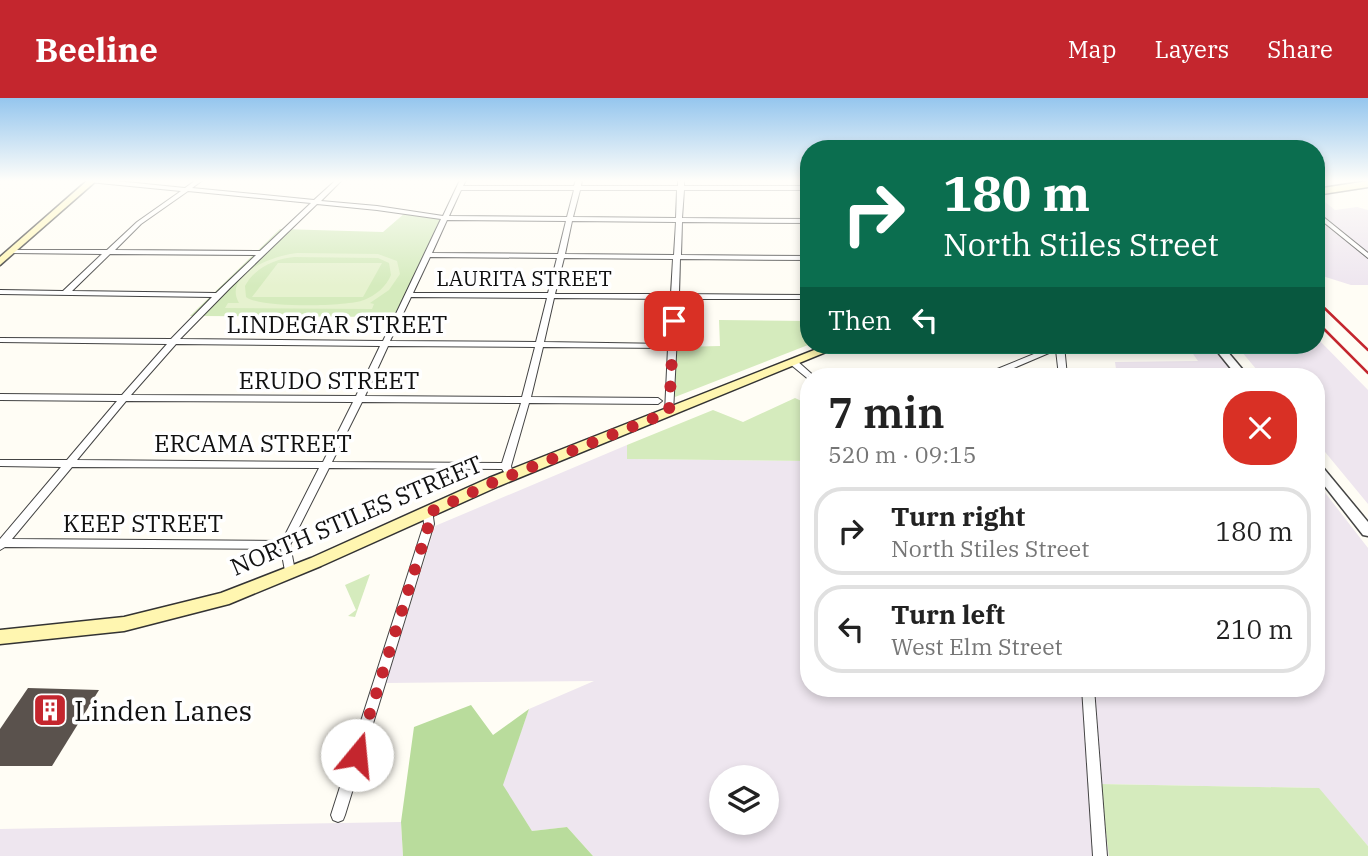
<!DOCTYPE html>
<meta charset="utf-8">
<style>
:root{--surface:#fff;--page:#f2f2f2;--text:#222;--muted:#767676;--line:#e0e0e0;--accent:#c4262e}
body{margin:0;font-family:"IBM Plex Serif",serif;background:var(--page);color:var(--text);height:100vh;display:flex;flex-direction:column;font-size:26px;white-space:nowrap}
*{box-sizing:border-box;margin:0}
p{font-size:23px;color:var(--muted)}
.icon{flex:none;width:38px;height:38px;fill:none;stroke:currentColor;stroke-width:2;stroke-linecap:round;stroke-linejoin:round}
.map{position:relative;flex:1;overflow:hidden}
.panel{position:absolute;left:800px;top:270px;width:525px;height:329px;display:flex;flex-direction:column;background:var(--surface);border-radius:28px;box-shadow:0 4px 10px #0003}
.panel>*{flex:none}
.banner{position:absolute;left:800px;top:42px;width:525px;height:214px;border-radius:28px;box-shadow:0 4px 10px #0003;background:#0b6e4f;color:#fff;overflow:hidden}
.controls{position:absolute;left:709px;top:667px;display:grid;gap:14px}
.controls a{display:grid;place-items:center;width:70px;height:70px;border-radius:50%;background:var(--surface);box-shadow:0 4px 10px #0003;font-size:35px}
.pin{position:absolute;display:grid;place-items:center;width:60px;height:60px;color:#fff;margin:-30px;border-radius:14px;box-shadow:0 4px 10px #0006}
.me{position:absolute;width:77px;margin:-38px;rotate:17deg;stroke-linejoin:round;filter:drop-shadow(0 0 5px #0008)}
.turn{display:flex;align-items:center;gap:24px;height:147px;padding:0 28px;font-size:32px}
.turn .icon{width:91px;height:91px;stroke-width:2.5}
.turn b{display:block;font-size:49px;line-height:60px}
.then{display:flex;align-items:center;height:66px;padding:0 28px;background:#0003;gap:14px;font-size:26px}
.round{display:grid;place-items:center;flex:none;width:74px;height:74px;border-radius:28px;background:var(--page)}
.head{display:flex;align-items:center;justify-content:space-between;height:119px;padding:0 28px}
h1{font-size:42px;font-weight:600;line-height:52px}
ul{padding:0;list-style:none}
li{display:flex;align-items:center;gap:21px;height:88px;margin:0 14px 10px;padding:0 14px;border:4px solid var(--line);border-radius:28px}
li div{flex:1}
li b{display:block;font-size:26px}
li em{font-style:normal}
header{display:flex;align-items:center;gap:42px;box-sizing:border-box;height:98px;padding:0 35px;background:var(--accent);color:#fff}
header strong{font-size:33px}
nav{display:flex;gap:38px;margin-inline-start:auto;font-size:24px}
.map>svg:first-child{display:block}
.industrial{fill:#eee6ef;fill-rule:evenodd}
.green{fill:#d5ebbd}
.forest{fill:#b9dc9c}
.pitch{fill:#e6f2cf;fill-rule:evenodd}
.building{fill:#5a524d}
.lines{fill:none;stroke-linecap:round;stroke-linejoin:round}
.minor-casing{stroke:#444;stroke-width:2}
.tertiary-casing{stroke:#444;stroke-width:3}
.secondary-casing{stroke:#333;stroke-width:3}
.minor{fill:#fff;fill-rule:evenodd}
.tertiary{fill:#fff;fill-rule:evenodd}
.secondary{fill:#fff6b0;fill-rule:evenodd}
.rail{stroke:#c4262e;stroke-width:2.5}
.route{stroke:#c4262e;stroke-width:12;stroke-dasharray:0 21.6}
.labels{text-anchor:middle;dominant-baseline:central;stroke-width:7;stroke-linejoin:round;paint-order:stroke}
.far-street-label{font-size:21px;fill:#111;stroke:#fff}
.street-label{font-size:24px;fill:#111;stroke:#fff}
.near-poi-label{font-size:28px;fill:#111;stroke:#fff;text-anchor:start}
</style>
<header>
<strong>Beeline</strong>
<nav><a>Map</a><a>Layers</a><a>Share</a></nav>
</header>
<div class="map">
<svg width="1368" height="758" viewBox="0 0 1368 758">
<rect width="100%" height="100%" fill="#fffdf5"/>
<g class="industrial">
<path d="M1320,100L1335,112L1357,109L1368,112V187H1351L1316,176V101Z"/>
<path d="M1316,239L1368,292V406L1316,343V278H1262L1236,247H1316Z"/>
<path d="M1215,252L1235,278H1117L1115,264L1198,263L1191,253Z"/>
<path d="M627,347V361L808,363V590H1316V383L1368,450V748L1318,690L1100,686L1109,758H593L567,729L532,733L502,687L529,611L594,583L386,585L435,428ZM721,679H766V724H721Z"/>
<path d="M401,724L403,758H0V731Z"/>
</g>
<g class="green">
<path d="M405,115L448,120L398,219L190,218L280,131L383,134Z"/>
<path d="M719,222L808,223V247L675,299V249L720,248Z"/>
<path d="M795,300L808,306V363L627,361V347L713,312L743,324Z"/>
<path d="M370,476L355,519L348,518L356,512L345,487Z"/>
<path d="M1100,686L1319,690L1368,748V758H1109Z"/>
</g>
<path class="forest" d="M471,607L493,637L529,611L503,687L532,733L567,729L593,758H403L401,724L414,629Z"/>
<g class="pitch">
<path d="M297,155L378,156L397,163L400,176L389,192L370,205L374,206L372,211L225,210L228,205H239C222,176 275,157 297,155ZM294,159L378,160L389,165L391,177C386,189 376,197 364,202C346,209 260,210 246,199L245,188C254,170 275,161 294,159Z"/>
<path d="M278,165H382L363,199H252Z"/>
</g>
<path class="building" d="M28,590L99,592L52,668H0V631Z"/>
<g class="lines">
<g class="minor-casing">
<g id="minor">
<path d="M86,82H106L185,90L196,82H203L192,90L314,102L336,82H342L321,103L377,108L443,118L460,82H466L463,88H574L576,82H582L581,88H678V82H684V88H808V92H684L682,120L808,121V125L682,124L681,157L808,158V162L680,161L679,196L808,197V201H679L673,314L669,317L665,314L668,250L543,249L531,299L658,300L662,303L658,306L529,305L511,368L512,372L507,375L504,374L502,371L329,370L290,447L295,473L294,476L290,477L286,476L285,473L281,451L5,449L0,452V441L61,369L0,368V362H67L117,303L0,302V296L122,297L167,246L0,244V240L171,241L212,199L0,196V192L63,193L102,156L12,155L9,153L10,152H107L137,124L181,93L89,84ZM461,92H574L567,119L449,118ZM580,92H677L676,120L573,119ZM188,93L311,105L260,153L115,152L141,126ZM317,106L377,112L441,121L383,243L180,241L230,190ZM447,122L566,123L558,156L432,155ZM572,123L676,124L674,157L565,156ZM110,156L256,157L216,195L72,193ZM430,159L557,160L548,195H413ZM564,160L673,161L671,196H555ZM411,199L547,200L536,244L390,243ZM554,200L671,201L669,246L544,244ZM176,246L380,248L356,298L131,297ZM388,248L535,249L522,299L365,298ZM126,303L353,304L323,364L77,362ZM362,304L521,305L502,365L332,364ZM72,369L319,370L282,443L12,441Z"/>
<path d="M1316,113L1368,155V160L1316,118Z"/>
<path d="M1056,247H1064L1067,278H1059L1056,252L995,278H984L985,276Z"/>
<path d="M793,261L796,262L814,278H808V280H807L790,266V262Z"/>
<path d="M428,411L432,412L434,426L345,717L343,722L338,724L333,722L331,717L424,426L423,415L424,412Z"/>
<path d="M1082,590H1094L1107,758H1093Z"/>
</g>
</g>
<g class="tertiary-casing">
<g id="tertiary">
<path d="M1212,247H1222L1248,278H1237Z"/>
<path d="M1316,365L1320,366L1368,424V438L1363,437L1316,377Z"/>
</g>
</g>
<g class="secondary-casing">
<g id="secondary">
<path d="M88,82H97L0,167V159Z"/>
<path d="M1368,83V89L1316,97V91Z"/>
<path d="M827,247H843L499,388L321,468L229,506L124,533L0,546V532L124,519L221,495L311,460L489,380Z"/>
</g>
</g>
<use href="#minor" class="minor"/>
<use href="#tertiary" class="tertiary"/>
<use href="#secondary" class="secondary"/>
<g class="rail">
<path d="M1316,202L1368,252"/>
<path d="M1316,223L1368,275"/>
</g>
</g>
<linearGradient id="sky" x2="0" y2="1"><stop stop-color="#95c6ee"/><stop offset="0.44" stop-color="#fffefa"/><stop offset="1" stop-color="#fffefa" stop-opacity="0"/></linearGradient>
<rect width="1368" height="188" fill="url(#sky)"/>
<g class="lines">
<path class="route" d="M357,657L429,426L428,415L494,384L669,314L674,223"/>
</g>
<defs>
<g id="building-square" transform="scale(1.75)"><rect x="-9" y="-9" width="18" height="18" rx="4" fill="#c4262e" stroke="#fff"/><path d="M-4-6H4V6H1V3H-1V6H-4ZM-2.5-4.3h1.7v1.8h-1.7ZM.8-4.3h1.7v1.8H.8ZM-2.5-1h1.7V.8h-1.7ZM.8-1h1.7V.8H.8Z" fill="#fff"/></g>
</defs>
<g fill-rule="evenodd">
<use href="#building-square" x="50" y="612"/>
</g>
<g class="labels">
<g class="far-street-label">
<text x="524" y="180">LAURITA STREET</text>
</g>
<g class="street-label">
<text x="337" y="226">LINDEGAR STREET</text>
<text x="329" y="282">ERUDO STREET</text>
<text x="253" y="345">ERCAMA STREET</text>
<text transform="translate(356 417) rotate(-23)">NORTH STILES STREET</text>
<text x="143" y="425">KEEP STREET</text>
</g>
<g class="near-poi-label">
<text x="74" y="612">Linden Lanes</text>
</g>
</g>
</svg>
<div class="controls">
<a><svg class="icon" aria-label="layers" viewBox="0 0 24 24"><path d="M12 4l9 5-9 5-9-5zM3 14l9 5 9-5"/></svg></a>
</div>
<div class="pin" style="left:674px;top:223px;background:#d93025"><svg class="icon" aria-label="arrive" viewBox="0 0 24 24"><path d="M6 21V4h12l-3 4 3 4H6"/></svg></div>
<svg class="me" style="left:357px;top:657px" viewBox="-20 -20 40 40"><circle r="19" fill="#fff"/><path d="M0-13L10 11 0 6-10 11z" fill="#c4262e"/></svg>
<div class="banner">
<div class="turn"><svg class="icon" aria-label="right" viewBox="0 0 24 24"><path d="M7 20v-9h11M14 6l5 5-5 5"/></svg><div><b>180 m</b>North Stiles Street</div></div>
<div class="then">Then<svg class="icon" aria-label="left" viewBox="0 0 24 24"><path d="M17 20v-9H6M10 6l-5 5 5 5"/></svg></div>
</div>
<section class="panel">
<div class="head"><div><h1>7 min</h1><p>520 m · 09:15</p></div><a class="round" style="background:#d93025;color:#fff"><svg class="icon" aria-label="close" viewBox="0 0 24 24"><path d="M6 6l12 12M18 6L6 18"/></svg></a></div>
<ul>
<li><svg class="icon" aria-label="right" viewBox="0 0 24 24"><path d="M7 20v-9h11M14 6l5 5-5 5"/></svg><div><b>Turn right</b><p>North Stiles Street</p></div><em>180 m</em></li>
<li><svg class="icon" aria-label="left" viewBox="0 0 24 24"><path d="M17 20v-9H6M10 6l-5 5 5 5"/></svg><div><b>Turn left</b><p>West Elm Street</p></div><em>210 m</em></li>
</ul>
</section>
</div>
